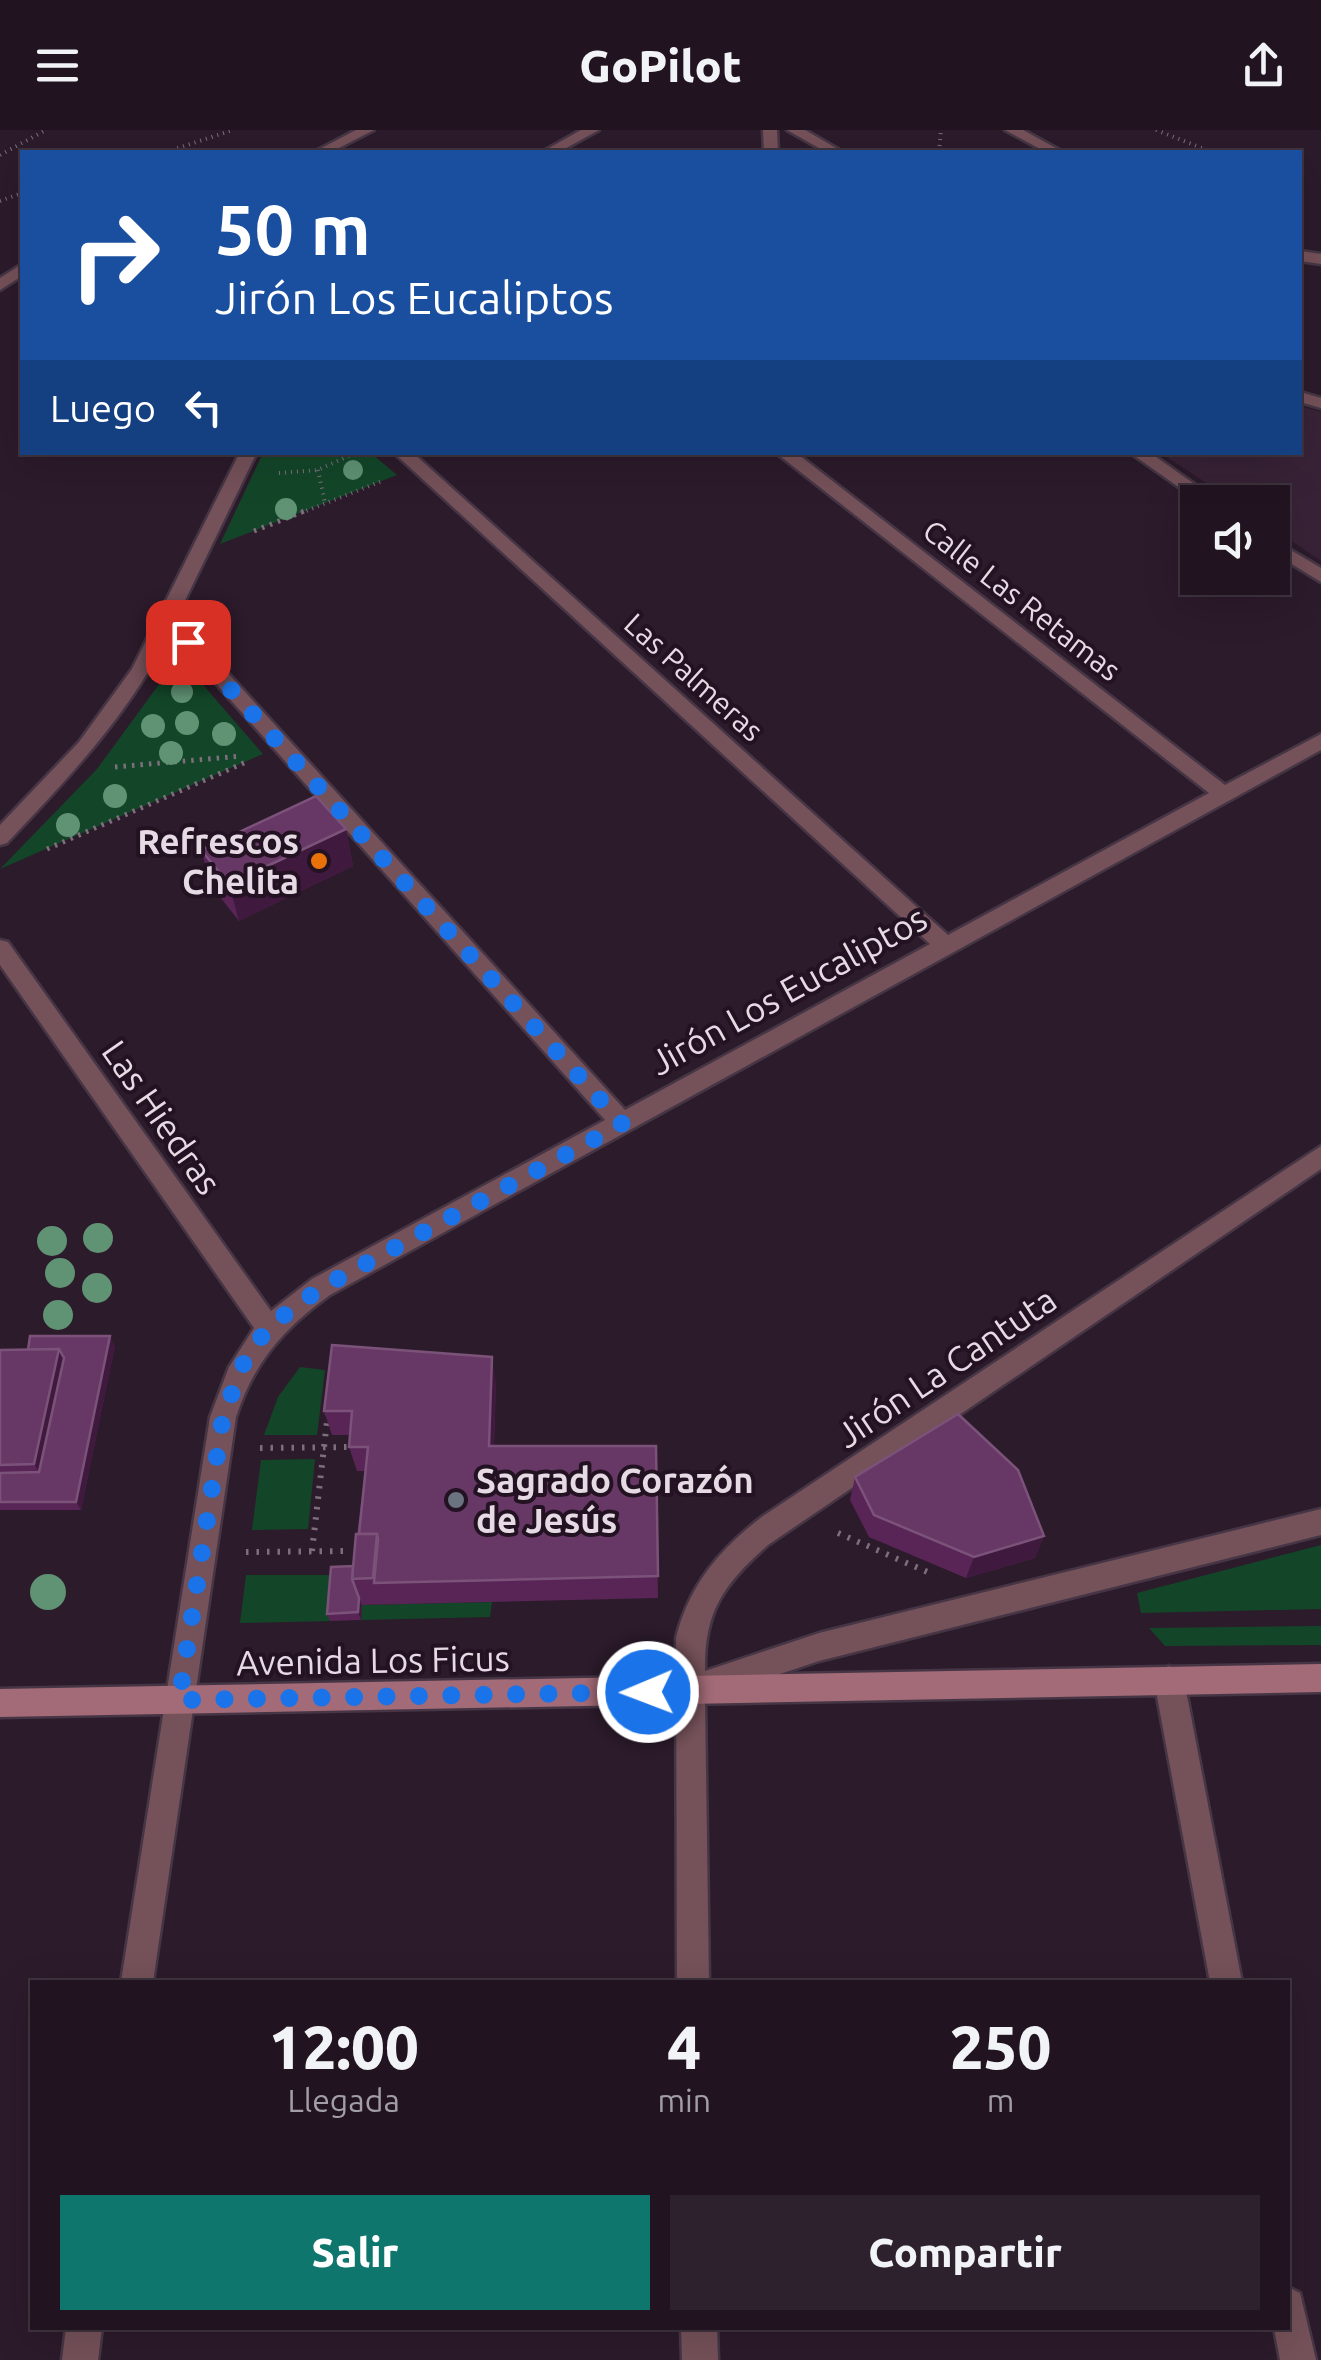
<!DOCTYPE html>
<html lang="es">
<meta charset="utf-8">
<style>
:root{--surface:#211420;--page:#2d212d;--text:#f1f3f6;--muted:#a29ea5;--line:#3e333e;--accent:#0f766e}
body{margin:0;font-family:Ubuntu,sans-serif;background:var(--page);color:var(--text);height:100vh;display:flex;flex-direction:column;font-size:38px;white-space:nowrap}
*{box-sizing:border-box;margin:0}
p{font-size:32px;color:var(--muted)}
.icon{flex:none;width:55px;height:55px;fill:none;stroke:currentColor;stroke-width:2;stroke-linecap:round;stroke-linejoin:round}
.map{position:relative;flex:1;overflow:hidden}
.sheet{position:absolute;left:30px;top:1850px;width:1260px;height:350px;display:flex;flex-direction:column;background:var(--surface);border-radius:0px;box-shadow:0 10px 40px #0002,0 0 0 2px var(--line)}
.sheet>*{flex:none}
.top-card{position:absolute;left:20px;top:20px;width:1282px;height:305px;border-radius:0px;box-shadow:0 10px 40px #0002,0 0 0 2px var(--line);background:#1a4fa0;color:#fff;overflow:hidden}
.tools{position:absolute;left:1180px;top:355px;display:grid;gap:20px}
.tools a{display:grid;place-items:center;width:110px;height:110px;border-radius:0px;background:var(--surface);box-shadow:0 10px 40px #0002,0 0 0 2px var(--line);font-size:50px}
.pin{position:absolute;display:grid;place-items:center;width:85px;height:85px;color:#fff;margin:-42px;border-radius:20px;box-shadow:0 5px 15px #0006}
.me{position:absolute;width:110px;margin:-55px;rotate:269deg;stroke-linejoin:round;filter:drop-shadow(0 0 8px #0008)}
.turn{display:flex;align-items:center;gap:35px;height:210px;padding:0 30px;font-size:45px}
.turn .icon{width:130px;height:130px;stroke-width:2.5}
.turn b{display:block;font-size:70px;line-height:85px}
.then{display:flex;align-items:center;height:95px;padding:0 30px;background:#0003;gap:20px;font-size:38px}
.eta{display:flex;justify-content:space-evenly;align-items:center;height:170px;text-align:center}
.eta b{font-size:60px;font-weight:800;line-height:70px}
.button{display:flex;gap:20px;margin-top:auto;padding:20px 30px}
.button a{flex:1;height:115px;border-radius:0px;background:var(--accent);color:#fff;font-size:40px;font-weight:800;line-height:115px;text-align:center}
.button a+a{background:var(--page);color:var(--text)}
header{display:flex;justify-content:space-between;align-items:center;height:130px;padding:0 30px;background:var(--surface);font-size:45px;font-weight:800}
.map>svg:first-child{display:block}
.built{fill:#382237}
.green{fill:#134629}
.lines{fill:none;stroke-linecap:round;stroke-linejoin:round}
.street-casing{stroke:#463645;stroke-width:5}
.secondary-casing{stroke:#463645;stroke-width:5}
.path-far2{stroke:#7e6f7d;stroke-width:4;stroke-dasharray:1 5;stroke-linecap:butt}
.path-far1{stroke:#7e6f7d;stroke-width:5;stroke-dasharray:2.5 6;stroke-linecap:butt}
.path{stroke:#7e6f7d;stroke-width:6;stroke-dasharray:2.5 8;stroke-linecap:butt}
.street{fill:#755159;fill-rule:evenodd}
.secondary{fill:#a36b77;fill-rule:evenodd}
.tree{fill:#609274}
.wall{fill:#582556}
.shaded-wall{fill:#40193e}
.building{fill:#673865;stroke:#7b5279;stroke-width:2.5}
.route{stroke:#1a73e8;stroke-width:18;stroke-dasharray:0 32.4}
.food-dot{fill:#e8710a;stroke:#231222;stroke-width:4}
.worship-dot{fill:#6b7280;stroke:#231222;stroke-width:4}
.labels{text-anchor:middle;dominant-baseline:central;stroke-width:8;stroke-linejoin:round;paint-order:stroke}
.far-street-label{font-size:30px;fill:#e6dae4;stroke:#231222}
.poi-label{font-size:35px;font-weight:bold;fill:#e6dae4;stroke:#231222;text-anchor:end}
.street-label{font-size:35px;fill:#e6dae4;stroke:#231222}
</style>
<header><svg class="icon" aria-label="menu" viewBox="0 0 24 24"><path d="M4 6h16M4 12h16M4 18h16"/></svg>GoPilot<svg class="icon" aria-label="share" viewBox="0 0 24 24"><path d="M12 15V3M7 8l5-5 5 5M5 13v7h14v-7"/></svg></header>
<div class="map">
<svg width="1321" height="2230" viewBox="0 0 1321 2230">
<rect width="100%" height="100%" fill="#2c1b2b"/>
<path class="built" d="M1300,276L1321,282V431L1273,398L1272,372H1235L1161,323L1300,322Z"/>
<g class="green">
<path d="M263,323H371L397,345L220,414Z"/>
<path d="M179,527L263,624L0,739L97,639Z"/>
<path d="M300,1237L325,1240L317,1305H264L278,1267Z"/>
<path d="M315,1329L308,1399L252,1400L261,1330Z"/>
<path d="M1321,1415V1479L1141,1483L1137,1463Z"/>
<path d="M246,1445H334L330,1491L240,1493Z"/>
<path d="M492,1472L490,1487L361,1490L362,1475Z"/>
<path d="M1321,1496V1515L1165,1516L1149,1498Z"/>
</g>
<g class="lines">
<g class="street-casing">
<g id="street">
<path d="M356,0H374L331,22H314Z"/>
<path d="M581,0H599L559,22H542Z"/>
<path d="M763,0H777L778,22H764Z"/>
<path d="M787,0H805L843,22H826Z"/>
<path d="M1005,0H1023L1063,22H1046Z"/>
<path d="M1300,121L1321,124V134L1300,131Z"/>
<path d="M22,134V146L0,160V148Z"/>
<path d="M1300,262L1321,268V278L1300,272Z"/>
<path d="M240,322H257L177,487L625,980L930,814L393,322H412L948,805L1209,663L775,322H795L1225,655L1321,604V620L330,1165C284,1198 254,1232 236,1287L153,1852H121L210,1287L229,1237L254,1198L0,835V810L8,812L271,1181L312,1149L605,990L170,502C130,584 69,647 7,713L0,715V695L79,612L132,539Z"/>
<path d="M1129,322H1149L1220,372H1200Z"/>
<path d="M1272,409L1321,438V452L1272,422Z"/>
<path d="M1321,1016V1039L768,1415C724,1454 704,1481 705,1541L819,1503L1321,1379V1405L819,1531L705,1569L709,1852H677L676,1508C689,1455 720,1419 763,1386Z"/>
<path d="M1169,1536L1179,1540L1184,1550L1242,1852H1210L1154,1550L1159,1540Z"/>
<path d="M1288,2157L1300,2163L1316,2230H1280L1274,2198H1288Z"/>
<path d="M66,2198H102L98,2230H62Z"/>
<path d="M681,2198H717L718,2230H682Z"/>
</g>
</g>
<g class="secondary-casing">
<path id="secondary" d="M1321,1534V1562L0,1587V1559Z"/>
</g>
<g class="path-far2">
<path d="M1156,0L1212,22"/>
<path d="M166,22L233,0"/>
<path d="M939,22L941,0"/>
<path d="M0,25L46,0"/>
<path d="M0,71L22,63"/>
<path d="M318,340L325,373"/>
<path d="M279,343L318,340L357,322"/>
<path d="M301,383L382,351"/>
</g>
<g class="path-far1">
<path d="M254,401L307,380"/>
<path d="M115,637L242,626"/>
<path d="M47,719L246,632"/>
</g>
<g class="path">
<path d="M260,1318L352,1317"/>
<path d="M838,1403L932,1444"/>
<path d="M312,1421L328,1283"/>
<path d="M246,1422L350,1421"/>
</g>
<use href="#street" class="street"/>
<use href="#secondary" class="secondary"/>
</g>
<g class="tree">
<circle cx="353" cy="340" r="10"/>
<circle cx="286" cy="379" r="11"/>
<circle cx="182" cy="562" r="11"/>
<circle cx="187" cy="593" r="12"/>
<circle cx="153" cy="596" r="12"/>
<circle cx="224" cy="604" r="12"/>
<circle cx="171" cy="623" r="12"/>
<circle cx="115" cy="666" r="12"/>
<circle cx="68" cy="695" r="12"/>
<circle cx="98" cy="1108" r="15"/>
<circle cx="52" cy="1111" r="15"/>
<circle cx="60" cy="1143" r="15"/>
<circle cx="97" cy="1158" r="15"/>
<circle cx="58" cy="1185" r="15"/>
<circle cx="48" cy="1462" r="18"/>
</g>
<g class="wall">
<path d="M346,699L353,736L239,791L212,757L201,720Z"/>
<path d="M115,1216L81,1380H0V1220Z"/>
<path d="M496,1252L494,1316H656L658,1468L362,1475L361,1490L330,1491L327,1484L353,1436L365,1341H357L349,1317L350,1305H332L324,1281Z"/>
<path d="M855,1347L1044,1406L1035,1428L966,1448L869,1407L850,1370Z"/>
</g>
<g class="shaded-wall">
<path d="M346,699L353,736L239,791L229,754Z"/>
<path d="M110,1206L115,1216L81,1380L76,1372Z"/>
<path d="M59,1219L69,1237L45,1351L34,1334Z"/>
<path d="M492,1227L496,1252L493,1340L489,1316Z"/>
<path d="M1044,1406L1035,1428L966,1448L974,1427Z"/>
<path d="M359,1468L362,1475L361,1490L358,1482Z"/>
</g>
<g class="building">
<path d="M316,666L346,699L229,754L201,720Z"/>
<path d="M30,1206H110L76,1372H0V1343L39,1342L64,1228L59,1219L28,1220Z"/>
<path d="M332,1215L492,1227L489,1316H656L658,1446L374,1453L378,1410L377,1404H359L368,1317H349L352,1281H324Z"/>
<path d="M59,1219L34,1334L0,1335V1220Z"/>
<path d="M958,1284L1018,1340L1044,1406L974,1427L874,1385L855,1347Z"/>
<path d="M356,1404H377L373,1448L352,1449Z"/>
<path d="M353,1436L352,1449L359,1468L358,1482L327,1484L331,1437Z"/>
</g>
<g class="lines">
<path class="route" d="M188,512L622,994L321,1158L268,1197L242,1236L223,1287L179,1570L648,1562"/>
</g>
<circle class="food-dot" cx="319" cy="731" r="10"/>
<circle class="worship-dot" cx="456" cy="1370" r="10"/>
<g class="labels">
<g class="far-street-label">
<text transform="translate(1022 470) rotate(38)">Calle Las Retamas</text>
<text transform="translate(694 547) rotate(42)">Las Palmeras</text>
</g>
<g class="poi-label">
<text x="299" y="711">Refrescos<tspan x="299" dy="40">Chelita</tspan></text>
<text x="476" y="1350" text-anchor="start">Sagrado Corazón<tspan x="476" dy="40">de Jesús</tspan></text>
</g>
<g class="street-label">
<text transform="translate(788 860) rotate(-29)">Jirón Los Eucaliptos</text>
<text transform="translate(162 987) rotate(55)">Las Hiedras</text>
<text transform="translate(946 1237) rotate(-34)">Jirón La Cantuta</text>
<text transform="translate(373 1530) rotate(-1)">Avenida Los Ficus</text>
</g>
</g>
</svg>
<div class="tools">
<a><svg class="icon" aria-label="sound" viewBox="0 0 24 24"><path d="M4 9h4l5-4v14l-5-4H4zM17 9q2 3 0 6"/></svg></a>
</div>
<div class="pin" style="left:188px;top:512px;background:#d93025"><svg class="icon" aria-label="arrive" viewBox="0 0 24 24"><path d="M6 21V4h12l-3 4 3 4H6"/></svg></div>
<svg class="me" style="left:648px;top:1562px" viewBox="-20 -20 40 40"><circle r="17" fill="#1a73e8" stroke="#fff" stroke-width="3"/><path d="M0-11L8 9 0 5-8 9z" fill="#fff"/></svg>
<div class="top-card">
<div class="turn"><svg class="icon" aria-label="right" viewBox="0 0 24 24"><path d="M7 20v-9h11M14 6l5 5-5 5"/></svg><div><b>50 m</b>Jirón Los Eucaliptos</div></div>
<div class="then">Luego<svg class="icon" aria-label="left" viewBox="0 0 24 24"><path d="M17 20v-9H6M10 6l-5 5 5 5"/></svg></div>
</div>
<section class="sheet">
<div class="eta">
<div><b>12:00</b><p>Llegada</p></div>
<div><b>4</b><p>min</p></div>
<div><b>250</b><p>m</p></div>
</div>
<div class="button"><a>Salir</a><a>Compartir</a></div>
</section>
</div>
